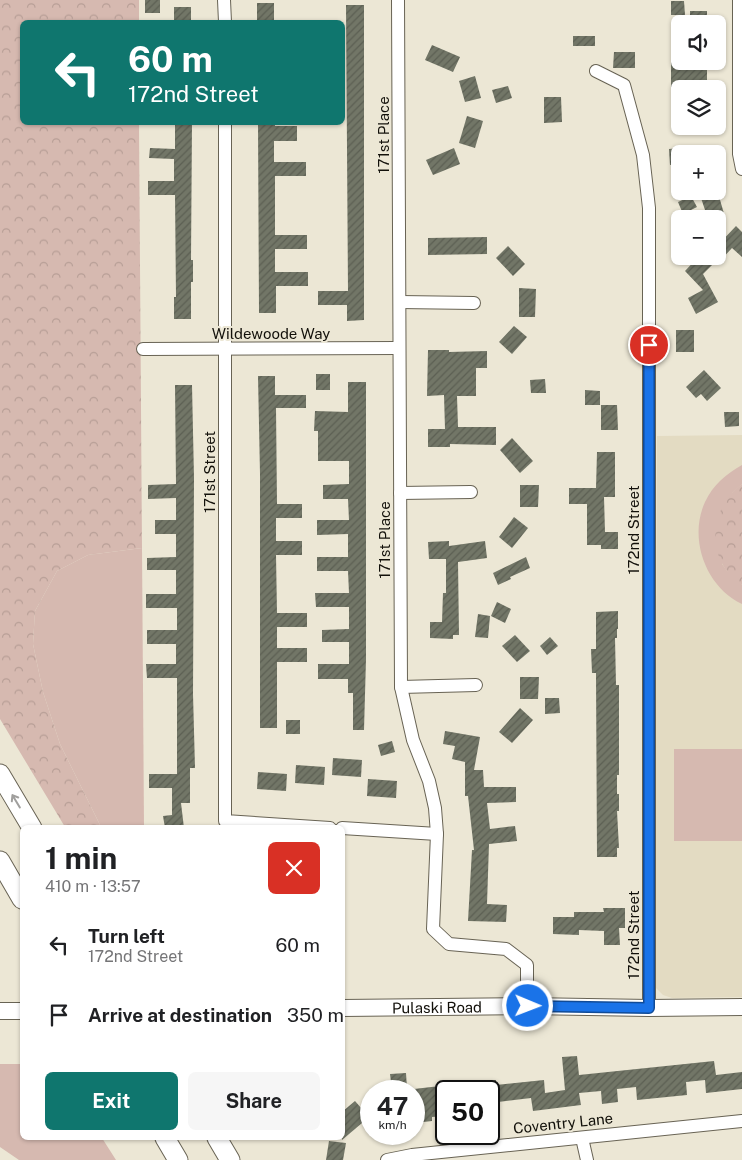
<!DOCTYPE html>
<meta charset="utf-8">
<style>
:root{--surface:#fff;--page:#f6f6f6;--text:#202124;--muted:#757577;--accent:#0f766e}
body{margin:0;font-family:"Public Sans",sans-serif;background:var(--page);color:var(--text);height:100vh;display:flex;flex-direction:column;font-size:19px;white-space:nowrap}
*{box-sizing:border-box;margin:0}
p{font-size:16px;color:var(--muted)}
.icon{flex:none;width:28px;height:28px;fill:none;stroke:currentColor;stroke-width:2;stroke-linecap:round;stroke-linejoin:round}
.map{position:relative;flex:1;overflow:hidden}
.details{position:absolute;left:20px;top:825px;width:325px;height:315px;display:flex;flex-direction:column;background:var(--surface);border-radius:8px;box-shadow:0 1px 4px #0004}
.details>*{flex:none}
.hud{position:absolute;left:20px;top:20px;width:325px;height:105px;border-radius:8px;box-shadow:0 1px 4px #0004;background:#0f766e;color:#fff;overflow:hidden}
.buttons{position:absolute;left:671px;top:15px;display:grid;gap:10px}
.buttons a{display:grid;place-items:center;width:55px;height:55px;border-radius:8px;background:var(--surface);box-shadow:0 1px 4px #0004;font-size:25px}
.speed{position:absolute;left:360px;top:1080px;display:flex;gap:10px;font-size:25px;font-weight:700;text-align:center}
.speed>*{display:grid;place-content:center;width:65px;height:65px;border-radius:50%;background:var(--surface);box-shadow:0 1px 4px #0004;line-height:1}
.speed small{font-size:12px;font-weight:400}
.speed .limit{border:2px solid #111;border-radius:8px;background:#fff;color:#111}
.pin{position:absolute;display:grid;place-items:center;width:42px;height:42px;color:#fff;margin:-21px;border:2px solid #fff;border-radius:50%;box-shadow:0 1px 5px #0007}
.me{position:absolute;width:55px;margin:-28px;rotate:91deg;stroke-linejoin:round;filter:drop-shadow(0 0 4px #0008)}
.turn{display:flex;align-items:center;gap:18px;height:105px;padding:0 25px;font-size:22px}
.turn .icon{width:65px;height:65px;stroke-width:2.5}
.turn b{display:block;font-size:35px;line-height:42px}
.round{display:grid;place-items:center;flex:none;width:52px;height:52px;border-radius:8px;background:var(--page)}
.headline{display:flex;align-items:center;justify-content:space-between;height:85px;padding:0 25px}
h1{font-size:30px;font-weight:700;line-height:38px}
.cta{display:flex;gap:10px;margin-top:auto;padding:10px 25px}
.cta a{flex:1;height:58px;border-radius:8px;background:var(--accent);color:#fff;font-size:20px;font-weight:700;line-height:58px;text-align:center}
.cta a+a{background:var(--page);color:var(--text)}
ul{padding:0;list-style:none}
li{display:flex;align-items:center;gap:15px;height:70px;padding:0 25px}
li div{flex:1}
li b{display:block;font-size:19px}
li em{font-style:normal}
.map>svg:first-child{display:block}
.built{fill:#e3dbc2}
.grass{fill:#d6b9b0}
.forest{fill:url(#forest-crowns)}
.building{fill:url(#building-hatch)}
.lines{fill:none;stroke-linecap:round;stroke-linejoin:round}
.minor-casing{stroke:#686354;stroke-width:14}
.major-casing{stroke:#686354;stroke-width:18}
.highway-casing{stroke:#686354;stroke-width:21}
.minor{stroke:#fff;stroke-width:12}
.major{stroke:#fff;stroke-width:16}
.highway{stroke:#fff;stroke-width:19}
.oneway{stroke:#a09f9d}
.route-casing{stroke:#114b97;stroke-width:12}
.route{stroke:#1a73e8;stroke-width:9}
.labels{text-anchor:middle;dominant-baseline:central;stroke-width:4;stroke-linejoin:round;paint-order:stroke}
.street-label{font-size:15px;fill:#12100a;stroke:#ece7d5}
</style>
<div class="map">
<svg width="742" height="1160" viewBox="0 0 742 1160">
<defs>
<pattern id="forest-crowns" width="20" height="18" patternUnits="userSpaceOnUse" patternTransform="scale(1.25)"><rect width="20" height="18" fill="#d6b9b0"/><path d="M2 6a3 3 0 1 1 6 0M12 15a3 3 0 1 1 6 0" fill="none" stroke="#b79e96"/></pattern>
<pattern id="building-hatch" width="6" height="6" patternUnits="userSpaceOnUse" patternTransform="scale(1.25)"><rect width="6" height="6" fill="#727667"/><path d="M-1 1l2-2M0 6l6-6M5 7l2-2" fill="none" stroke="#5c5f53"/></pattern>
</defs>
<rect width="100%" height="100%" fill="#ece7d5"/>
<path class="built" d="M742,435V997L672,998L663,995L656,988L655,979L657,436Z"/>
<g class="grass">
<path d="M742,465V484L732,493L722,564L727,571L742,585V604C706,587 688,539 705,502C713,485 726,474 742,465Z"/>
<path d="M142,548L144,827H101L60,744L43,692L33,644L35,611L57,571L88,555Z"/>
<rect x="674" y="749" width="68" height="92"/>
<path d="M0,1064H22V1138H102L116,1160H19L0,1147Z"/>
</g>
<g class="forest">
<path d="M0,0H139V22H22V122L139,123L142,548L88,555L57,571L35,611L33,644L43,692L60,744L101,827H65L0,719Z"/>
<path d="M742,484V585C705,562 708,508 742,484Z"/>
</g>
<g class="building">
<rect x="145" y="0" width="15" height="13"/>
<path d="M671,1H684L685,15H671Z"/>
<rect x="257" y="3" width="17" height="19"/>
<path d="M346,5H364V320L347,321V305H318V291H348Z"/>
<rect x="174" y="7" width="17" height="15"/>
<rect x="690" y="11" width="17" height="13"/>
<rect x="573" y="36" width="22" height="10"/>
<path d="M432,45L460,57L453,72L425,60Z"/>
<path d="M614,52H635V68H613Z"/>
<path d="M671,61H707V89H691V86L671,87Z"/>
<path d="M475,76L481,98L465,102L459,81Z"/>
<path d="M508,86L512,98L496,103L492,90Z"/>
<path d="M544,97H561L562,122L544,123Z"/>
<path d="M467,116L483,121L475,148L459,143Z"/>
<path d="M175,122H192L191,260H193V282H191V319H174V297H176L175,195H148V181H174V159L149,158L150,148L175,149Z"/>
<path d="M258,122H275V126H297V141H274V162H306V176H275V235H307V249H275V272H308V286H276V313H259Z"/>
<path d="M454,148L460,164L433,175L426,160Z"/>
<path d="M680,148V164L670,165L669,149Z"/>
<path d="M718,193L725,217L718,219H708L701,198Z"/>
<path d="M691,196L697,207L683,214L678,202Z"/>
<path d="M736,226L742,232V257L732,248L718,263V259L703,274L718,302L696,314L688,298L703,290L685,271L699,256H718V245Z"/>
<path d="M487,237V254L428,255V238Z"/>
<path d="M508,246L525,264L513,276L496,258Z"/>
<path d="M519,288L536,289L535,317H519Z"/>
<path d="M514,326L527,337L512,354L499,342Z"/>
<rect x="676" y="330" width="18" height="22"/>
<path d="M428,350H449V352L487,351V368H476V396H457L458,427H496V445L450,444V447H428V429H445L444,395L427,396Z"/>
<path d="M704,370L721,388L707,401L701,394L696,398L686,387Z"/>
<rect x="316" y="374" width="14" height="16"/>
<path d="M258,376H275V395H306V408H276L277,504H302V518H276V541H302V555H276L277,613H307V627H277V648H307V662H277V728H260V474Z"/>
<path d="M545,379L546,393H531L530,380Z"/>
<path d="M348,382H366V659L364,730H353V693H348V679H318V664H349V642H322V630L349,629V607H316L315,593H349L348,571H317V557H348V534L317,535V520H349L348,499H323V485L349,484V461H318V431H314L315,411L348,412Z"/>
<path d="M175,385H192L194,478L193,694L195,768H190V803H181L184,828H165L163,816L172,815V788H149V774H177V678H147L146,664H176V644H147V630H177V608H146V594H176V570H147V558L176,557V534H155V520H176V498L148,499V485L176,484Z"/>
<path d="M585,390L600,391V405H585Z"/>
<path d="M601,405H617L618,430H601Z"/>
<path d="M724,412H739V426L725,427Z"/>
<path d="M512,438L533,461L520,473L500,450Z"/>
<path d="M597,452H615V497H604L605,532H618V549H601V545H587V504H569V488H596Z"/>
<path d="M520,485H539L538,507H520Z"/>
<path d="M514,517L528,528L512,548L499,537Z"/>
<path d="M449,541V546L485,541L487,558L458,562L459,635H453V639L430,638V622H442L443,593H446V559H429L428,542Z"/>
<path d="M526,557L530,568L510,577L511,579L498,585L493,573Z"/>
<path d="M497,602L511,609L505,623L491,616Z"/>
<path d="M618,611V629H617V638H615L616,685H619V775H617V794H619V811H617L619,848H617V857H597L596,673H592L591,649H596V612Z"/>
<path d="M478,614L490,616L488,638L475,637Z"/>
<path d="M515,635L530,651L517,662L502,646Z"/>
<path d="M550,637L558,646L547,655L540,646Z"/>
<path d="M520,677H539L538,699H520Z"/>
<path d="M545,698H559L560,713L545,714Z"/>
<path d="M520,708L533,720L512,743L499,732Z"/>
<rect x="286" y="720" width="14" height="14"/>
<path d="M445,731L480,737L474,770H483L484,787H516V802L487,803L490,829L515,826L517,841L489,844L487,904L507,905L506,922L468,921L472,850H474L468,796H465V762L452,759L455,746L443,744Z"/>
<path d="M392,741L395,752L381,756L378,745Z"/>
<path d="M333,758L362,760L361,777L332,775Z"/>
<path d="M296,765L325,767L324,785L295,783Z"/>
<path d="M258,772L287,774L286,791L257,789Z"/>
<path d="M368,779L397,781L396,798L367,796Z"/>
<path d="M603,908H625V928H619L620,945H604V931L579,930V935L553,934V917H574V912H604Z"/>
<path d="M577,1056L579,1075L714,1061L716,1075L742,1072V1089L706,1093L705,1080L686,1082L687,1095L637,1100L636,1087L617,1089L618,1102L602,1104L601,1091L579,1093L581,1105L533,1111L531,1098L498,1102L499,1114L489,1115V1081L496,1080V1085L544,1080L545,1093L565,1090L562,1057Z"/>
<path d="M406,1073L407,1088L392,1090L390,1074Z"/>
<path d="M440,1086L443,1116L432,1117V1121L415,1123L414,1089Z"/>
<path d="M355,1101L369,1117L342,1140V1112Z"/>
<path d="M329,1141L346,1143L343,1160H326Z"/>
</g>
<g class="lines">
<g class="minor-casing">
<g id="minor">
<path d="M224,0L225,22"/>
<path d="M398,0L401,687L413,740L429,781L435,808L437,834L433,929L449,944L506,949L527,965V1006"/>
<path d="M739,0V154L742,169"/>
<path d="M596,71L624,85L643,155L649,208V1008"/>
<path d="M225,122V821L330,828"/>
<path d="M400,302L474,303"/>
<path d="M143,349L399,348"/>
<path d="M400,493L471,492"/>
<path d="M401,687L476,685"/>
<path d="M342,828L437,834"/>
<path d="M582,1138L587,1160"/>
<path d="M387,1160L412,1155L742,1121"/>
</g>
</g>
<g class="major-casing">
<g id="major">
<path id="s1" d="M342,1008L527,1006L649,1008L742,1007"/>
<path d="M0,1011H22"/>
</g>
</g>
<g class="highway-casing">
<g id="highway">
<path d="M0,774L32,828"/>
<path d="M0,861L22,899"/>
<path d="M165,1138L178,1160"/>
<path d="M217,1138L230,1160"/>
</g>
</g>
<use href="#minor" class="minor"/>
<use href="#major" class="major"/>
<use href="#highway" class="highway"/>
</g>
<defs><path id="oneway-shaft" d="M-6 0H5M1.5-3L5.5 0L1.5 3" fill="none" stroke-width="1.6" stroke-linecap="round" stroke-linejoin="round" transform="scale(1.25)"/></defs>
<use class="oneway" href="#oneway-shaft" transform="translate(16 801) rotate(-121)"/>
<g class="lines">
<g class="route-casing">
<path id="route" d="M528,1006L649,1008V345"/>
</g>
<use href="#route" class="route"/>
</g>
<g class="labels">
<g class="street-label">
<text transform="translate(383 135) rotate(-90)">171st Place</text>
<text x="271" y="333">Wildewoode Way</text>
<text transform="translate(209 472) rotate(-90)">171st Street</text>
<text transform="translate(633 530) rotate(-90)">172nd Street</text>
<text transform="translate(384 540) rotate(-90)">171st Place</text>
<text transform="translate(633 935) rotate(-90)">172nd Street</text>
<text stroke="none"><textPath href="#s1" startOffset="95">Pulaski Road</textPath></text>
<text transform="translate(563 1123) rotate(-6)">Coventry Lane</text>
</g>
</g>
</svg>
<div class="buttons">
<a><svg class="icon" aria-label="sound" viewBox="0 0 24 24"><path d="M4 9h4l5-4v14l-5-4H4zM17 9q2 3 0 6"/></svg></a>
<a><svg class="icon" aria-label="layers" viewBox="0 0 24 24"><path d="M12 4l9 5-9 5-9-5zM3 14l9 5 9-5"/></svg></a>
<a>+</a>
<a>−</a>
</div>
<div class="speed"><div>47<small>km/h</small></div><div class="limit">50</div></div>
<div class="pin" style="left:649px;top:345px;background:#d93025"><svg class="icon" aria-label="arrive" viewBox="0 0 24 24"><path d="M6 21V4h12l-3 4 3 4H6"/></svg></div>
<svg class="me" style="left:528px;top:1006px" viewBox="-20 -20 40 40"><circle r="17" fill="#1a73e8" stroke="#fff" stroke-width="3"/><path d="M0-11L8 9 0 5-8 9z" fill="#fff"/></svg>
<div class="hud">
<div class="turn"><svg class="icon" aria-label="left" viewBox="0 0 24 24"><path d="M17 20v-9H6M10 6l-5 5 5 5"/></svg><div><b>60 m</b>172nd Street</div></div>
</div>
<section class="details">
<div class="headline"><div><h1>1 min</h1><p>410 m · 13:57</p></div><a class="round" style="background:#d93025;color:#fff"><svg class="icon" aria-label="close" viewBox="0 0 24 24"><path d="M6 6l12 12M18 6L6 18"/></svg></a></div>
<ul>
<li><svg class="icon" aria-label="left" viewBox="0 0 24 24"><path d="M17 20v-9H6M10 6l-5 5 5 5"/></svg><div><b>Turn left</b><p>172nd Street</p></div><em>60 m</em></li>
<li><svg class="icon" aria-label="arrive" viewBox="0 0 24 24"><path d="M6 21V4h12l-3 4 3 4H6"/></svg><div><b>Arrive at destination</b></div><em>350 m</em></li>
</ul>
<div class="cta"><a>Exit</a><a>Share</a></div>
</section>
</div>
